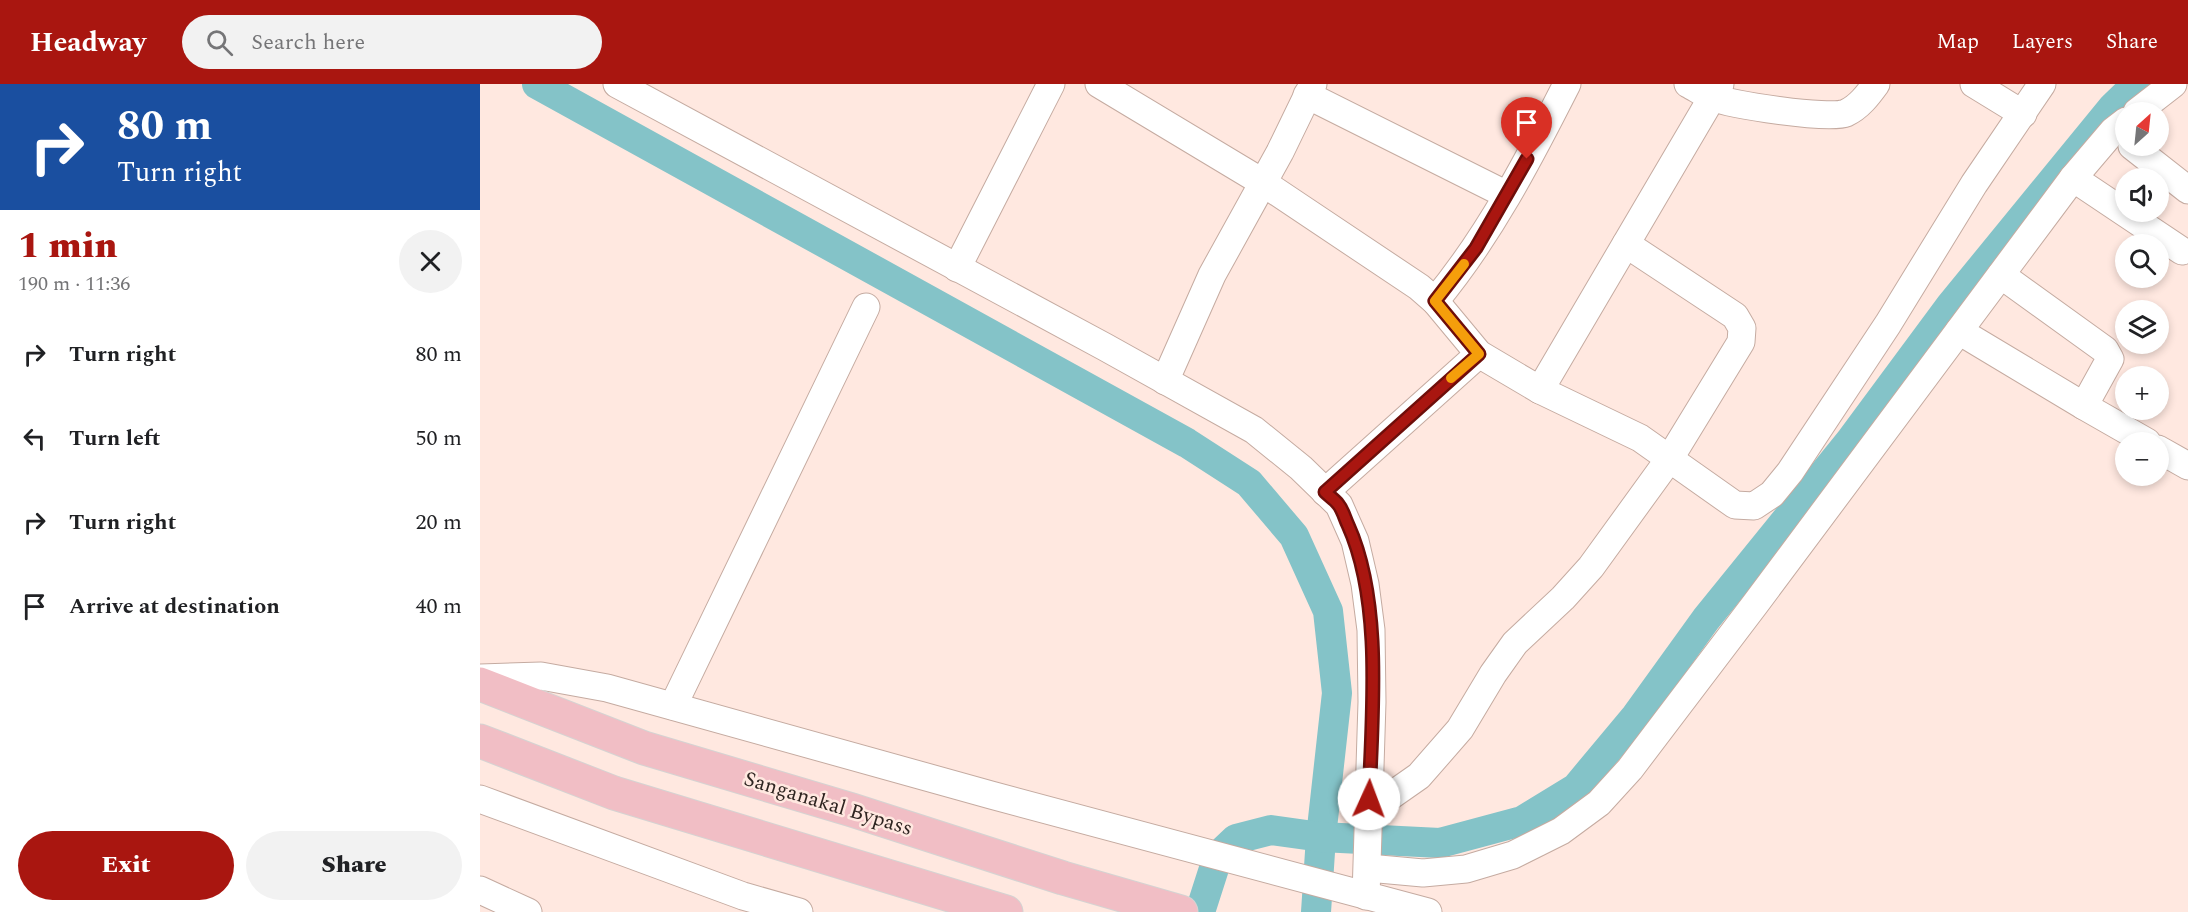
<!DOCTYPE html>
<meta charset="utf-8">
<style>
:root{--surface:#fff;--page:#f2f2f2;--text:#202124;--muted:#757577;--accent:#a91610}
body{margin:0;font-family:Spectral,serif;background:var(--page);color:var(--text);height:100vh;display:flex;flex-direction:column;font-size:22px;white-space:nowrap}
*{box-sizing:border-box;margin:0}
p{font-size:20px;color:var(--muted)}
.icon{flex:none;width:33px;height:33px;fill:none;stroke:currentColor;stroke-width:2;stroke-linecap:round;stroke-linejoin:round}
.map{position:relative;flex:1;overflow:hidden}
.panel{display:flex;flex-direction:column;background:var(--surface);width:480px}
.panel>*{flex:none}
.hud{background:#1a4fa0;color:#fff;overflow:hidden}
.needle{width:39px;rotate:27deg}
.buttons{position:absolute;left:1635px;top:18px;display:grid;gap:12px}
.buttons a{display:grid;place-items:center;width:54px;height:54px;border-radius:50%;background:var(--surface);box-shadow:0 3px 9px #0003;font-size:30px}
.pin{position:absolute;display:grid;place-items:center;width:51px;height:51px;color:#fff;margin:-62px -26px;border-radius:50% 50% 50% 0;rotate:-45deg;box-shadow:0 0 6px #0007}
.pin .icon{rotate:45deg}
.me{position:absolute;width:66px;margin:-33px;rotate:2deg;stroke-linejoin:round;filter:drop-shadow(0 0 4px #0008)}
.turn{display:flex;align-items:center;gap:21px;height:126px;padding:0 18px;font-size:27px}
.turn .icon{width:78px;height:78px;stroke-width:2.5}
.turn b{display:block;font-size:42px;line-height:51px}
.round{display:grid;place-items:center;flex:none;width:63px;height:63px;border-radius:32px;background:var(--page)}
.overview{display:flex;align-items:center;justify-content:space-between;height:102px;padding:0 18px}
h1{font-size:36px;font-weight:800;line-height:45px;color:var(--accent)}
.cta{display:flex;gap:12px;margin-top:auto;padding:12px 18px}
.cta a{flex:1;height:69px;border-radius:36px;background:var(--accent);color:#fff;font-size:24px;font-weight:800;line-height:69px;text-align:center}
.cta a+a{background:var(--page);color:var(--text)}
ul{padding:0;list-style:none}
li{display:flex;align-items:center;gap:18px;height:84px;padding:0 18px}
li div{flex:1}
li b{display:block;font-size:22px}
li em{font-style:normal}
header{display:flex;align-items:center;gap:36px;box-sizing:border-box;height:84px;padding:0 30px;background:var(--accent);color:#fff}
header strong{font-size:28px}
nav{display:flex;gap:33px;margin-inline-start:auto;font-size:21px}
.search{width:420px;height:54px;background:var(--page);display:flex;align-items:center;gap:15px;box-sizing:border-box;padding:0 21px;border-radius:33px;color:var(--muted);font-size:22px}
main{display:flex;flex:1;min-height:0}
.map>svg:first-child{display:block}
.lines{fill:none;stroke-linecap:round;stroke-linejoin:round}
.canal{stroke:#84c3c8;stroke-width:30}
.minor-casing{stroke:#c5aba1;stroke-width:29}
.major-casing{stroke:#d5d3d2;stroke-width:35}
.minor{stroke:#fff;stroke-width:27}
.major{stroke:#f1bec5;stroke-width:33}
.route-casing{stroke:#6e0e0a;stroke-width:15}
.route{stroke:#a91610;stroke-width:10}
.slow{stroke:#f59e0b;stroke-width:10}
.labels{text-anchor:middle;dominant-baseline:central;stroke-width:5;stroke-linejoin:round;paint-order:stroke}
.street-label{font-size:21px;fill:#2e2420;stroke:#ffe8e0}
</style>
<header>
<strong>Headway</strong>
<div class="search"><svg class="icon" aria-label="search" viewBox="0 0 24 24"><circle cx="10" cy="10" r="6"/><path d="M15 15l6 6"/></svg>Search here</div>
<nav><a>Map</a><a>Layers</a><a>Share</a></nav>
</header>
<main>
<section class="panel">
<div class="hud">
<div class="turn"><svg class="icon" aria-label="right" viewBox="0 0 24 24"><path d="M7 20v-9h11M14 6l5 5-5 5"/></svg><div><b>80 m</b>Turn right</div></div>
</div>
<div class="overview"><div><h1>1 min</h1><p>190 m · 11:36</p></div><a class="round"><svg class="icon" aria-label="close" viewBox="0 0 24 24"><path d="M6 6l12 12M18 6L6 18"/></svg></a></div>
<ul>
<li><svg class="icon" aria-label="right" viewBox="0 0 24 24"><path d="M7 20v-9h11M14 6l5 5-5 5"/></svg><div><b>Turn right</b></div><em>80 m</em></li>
<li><svg class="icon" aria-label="left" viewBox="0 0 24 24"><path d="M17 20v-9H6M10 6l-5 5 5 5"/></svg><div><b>Turn left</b></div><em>50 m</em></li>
<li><svg class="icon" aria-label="right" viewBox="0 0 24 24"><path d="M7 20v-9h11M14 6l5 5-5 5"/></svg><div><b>Turn right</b></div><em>20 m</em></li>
<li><svg class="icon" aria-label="arrive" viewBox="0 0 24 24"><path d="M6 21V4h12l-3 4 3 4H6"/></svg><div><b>Arrive at destination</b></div><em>40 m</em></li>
</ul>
<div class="cta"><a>Exit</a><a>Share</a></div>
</section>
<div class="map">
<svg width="1708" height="828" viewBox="0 0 1708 828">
<rect width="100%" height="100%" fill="#ffe8e0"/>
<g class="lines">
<g class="canal">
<path d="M57,0L707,359L769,399L814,452L848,527L857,609L841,753L836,828"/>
<path d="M720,828L738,772L756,755L791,746L841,753L960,759L1042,737L1096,704L1156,632L1226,535L1371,356L1471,221L1633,23L1657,0"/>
</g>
<g class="minor-casing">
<g id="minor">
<path d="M137,0L625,263L774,346L821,384L859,421L875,457L885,500L891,546L892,618L886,812"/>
<path d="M619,0L782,98L939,203L955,217L999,270L1060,306L1160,354L1255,421L1274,422L1292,410L1310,388L1408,240L1494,100L1562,0"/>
<path d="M1208,0C1216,4 1224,10 1232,13C1252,21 1349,36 1366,29C1379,23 1388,11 1396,0"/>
<path d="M1494,0L1543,30"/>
<path d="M827,11L1027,111"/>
<path d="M1657,28L1693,0"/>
<path d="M1652,62L1708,106"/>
<path d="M1593,94L1702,167"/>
<path d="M477,184L571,0"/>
<path d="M1521,191L1625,266L1630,275L1604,322L1667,358"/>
<path d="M955,217C1009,152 1049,75 1087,0"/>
<path d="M1479,247L1604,322"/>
<path d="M685,297L732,191L800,68L833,0"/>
<path d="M1060,306L1240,0"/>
<path d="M1678,365L1708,382"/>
<path d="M845,408L999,270"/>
<path d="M0,594L61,592L127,604L511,711L948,828"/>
<path d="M193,622L386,223"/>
<path d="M0,715L263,812L319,828"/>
<path d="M889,727L939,692L980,645L1013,590L1035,559L1083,514L1111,483L1190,374L1261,258L1262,244L1255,232L1146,160"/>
<path d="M888,784L943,789L986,785L1033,771L1081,747L1119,719L1150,685L1276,519L1593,94L1633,47L1646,37"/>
<path d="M0,806L48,828"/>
</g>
</g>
<g class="major-casing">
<g id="major">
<path d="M0,600L164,664L372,726L583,794L701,828"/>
<path d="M0,657L134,709L526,828"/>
</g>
</g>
<use href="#minor" class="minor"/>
<use href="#major" class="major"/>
</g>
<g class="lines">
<g class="route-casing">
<path id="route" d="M889,715C892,632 903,518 868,441C865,435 863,426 858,420C855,416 849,412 845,408L999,270L955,217L996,164L1047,75"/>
</g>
<use href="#route" class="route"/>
<path class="slow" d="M971,294L999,270L955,217L984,180"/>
</g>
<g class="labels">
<g class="street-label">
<text transform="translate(348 720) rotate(17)">Sanganakal Bypass</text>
</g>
</g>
</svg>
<div class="buttons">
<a><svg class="needle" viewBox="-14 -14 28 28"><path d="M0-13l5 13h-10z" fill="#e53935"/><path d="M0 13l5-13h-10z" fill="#757577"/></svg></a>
<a><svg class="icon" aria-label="sound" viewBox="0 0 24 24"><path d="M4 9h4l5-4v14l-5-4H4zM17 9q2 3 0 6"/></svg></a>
<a><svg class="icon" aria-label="search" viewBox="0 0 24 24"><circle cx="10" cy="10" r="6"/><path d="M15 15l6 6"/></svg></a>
<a><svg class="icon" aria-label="layers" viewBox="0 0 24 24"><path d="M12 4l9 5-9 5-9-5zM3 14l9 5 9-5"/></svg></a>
<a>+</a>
<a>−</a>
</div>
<div class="pin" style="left:1047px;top:75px;background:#d93025"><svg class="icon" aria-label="arrive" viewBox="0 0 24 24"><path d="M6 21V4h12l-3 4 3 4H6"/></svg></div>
<svg class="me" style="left:889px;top:715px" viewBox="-20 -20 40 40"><circle r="19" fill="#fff"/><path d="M0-13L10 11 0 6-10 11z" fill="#a91610"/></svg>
</div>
</main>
